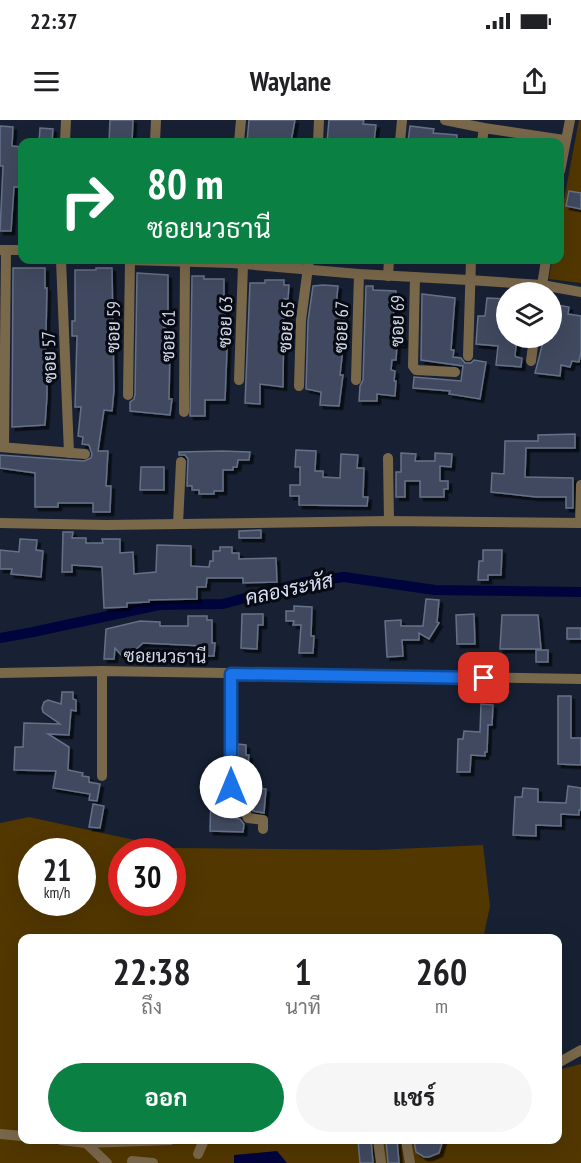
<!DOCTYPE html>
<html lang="th">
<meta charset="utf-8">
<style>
:root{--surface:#fff;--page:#f6f6f6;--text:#202124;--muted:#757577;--accent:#0b8043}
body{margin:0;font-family:"PT Sans Narrow",Sarabun,sans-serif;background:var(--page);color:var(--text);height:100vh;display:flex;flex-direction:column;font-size:22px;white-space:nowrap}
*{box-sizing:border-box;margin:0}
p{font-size:20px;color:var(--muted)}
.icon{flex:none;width:33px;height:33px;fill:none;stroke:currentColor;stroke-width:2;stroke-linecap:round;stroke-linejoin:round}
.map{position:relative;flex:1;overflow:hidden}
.panel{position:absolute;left:18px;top:814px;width:544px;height:210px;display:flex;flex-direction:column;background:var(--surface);border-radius:12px;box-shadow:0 6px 24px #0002}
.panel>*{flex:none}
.hud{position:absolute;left:18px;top:18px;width:546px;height:126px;border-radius:12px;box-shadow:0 6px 24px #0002;background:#0b8043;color:#fff;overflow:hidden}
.tools{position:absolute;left:496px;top:162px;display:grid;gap:12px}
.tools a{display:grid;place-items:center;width:66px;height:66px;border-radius:50%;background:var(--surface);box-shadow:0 6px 24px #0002;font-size:30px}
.speed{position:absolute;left:18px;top:718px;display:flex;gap:12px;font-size:30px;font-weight:700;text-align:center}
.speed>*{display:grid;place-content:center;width:78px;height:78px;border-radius:50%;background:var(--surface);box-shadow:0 6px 24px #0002;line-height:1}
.speed small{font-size:15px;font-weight:400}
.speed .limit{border:9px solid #d22;background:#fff;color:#111}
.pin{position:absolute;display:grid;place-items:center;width:51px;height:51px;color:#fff;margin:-26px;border-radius:12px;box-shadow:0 3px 9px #0006}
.me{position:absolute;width:66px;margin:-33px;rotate:0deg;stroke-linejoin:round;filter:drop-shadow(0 0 4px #0008)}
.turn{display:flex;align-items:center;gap:21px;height:126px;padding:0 30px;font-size:27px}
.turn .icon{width:78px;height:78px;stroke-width:2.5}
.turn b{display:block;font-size:42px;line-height:51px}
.eta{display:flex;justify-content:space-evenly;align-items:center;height:102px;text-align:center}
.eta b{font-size:36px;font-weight:700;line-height:42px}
.primary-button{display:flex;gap:12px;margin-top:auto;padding:12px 30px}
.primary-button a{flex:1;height:69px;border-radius:36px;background:var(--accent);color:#fff;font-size:24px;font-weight:700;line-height:69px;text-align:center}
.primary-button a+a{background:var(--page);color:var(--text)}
.status{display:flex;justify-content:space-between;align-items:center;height:42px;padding:0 30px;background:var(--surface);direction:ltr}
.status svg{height:16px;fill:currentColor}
header{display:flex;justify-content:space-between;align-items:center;height:78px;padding:0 30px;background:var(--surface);font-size:27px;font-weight:700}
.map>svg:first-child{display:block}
.green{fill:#523700;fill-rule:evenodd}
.water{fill:#00043d}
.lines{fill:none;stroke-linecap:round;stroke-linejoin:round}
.canal{stroke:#00043d;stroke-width:10}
.building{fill:#3f4a5f;stroke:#657188;stroke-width:1.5;filter:url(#shadow)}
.minor{stroke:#7a684b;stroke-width:10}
.route-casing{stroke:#114b97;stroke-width:15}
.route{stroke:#1a73e8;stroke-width:10}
.labels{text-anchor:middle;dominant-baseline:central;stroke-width:6;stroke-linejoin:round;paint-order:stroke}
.street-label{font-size:18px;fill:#d3dae7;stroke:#070a13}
.water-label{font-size:20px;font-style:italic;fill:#d7e1f3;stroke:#070a13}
</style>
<div class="status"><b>22:37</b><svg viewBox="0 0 49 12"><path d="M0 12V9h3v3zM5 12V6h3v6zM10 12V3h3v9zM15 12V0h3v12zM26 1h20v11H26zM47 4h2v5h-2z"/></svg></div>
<header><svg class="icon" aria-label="menu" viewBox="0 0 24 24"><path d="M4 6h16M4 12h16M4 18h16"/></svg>Waylane<svg class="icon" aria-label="share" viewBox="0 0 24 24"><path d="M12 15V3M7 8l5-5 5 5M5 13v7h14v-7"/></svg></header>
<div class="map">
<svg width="581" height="1043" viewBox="0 0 581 1043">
<defs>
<filter id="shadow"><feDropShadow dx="3.5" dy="3.5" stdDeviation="0" flood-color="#0009"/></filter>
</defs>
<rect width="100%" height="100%" fill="#172133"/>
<g class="green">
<path d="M579,0H581V163L549,159L552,140H560V101Z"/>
<path d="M29,697L171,728L375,730L483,725L490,786L483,819H22V1020H558V950L581,944V1043H0V703ZM32,732H82V783H32ZM122,732H172V783H122Z"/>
</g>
<path class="water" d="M277,1031L287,1043H234V1035Z"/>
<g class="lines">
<path class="canal" d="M0,518L33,512L159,485L223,484L305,462L344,457L435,470L581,472"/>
</g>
<g class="building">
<path d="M110,0H133L132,22H109Z"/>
<path d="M249,0H295L291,22H247Z"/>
<path d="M329,0H364L363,4L376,5L374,22L346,20V22H327Z"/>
<path d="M0,6L13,7L12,26L22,27V67H14L11,111H0L3,46H0Z"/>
<path d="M410,6L434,9L433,13L457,15V22H408Z"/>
<path d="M40,8L53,9L52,22H39Z"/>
<path d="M569,71L581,73V89L566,86Z"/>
<path d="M13,148H45V168H47L45,255H47V276L45,305L12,307Z"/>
<path d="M96,148H112L114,270L112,291L104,290L98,331H108L106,366H111L110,392H93V383H58V387H35V353L0,348V335L84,341L91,338L92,334L89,325L82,324L83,317L78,316L81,287H75L77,216H72V201H75V150H96Z"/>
<path d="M137,153L168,155V196L166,208L164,207L163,227H170L169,279H172L170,295L130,291V282L134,279L135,275Z"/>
<path d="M192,156H204V159H224V180H227L226,192H225L224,214H227V229L225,280H205V296H190Z"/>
<path d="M265,160H284V165H289L288,179H284L283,267L260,264V284L245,283L250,163H265Z"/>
<path d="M323,165L338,166L336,186H344V219L340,255H343L339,286L320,285L321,272L306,269L308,201L313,166Z"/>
<path d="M366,166H373V170L396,171L392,208L396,209V212L401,213L400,218H404L403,225L397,224L396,240H392L391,250L395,251L394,261H396L395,276L377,274V281H359L360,266L363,260Z"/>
<path d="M422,174L455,178L451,230H454L453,237L461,238L465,243H471L474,240L486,242L480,279L449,274L450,271L413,268L414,257L461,261L463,246L421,240Z"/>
<path d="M487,178L507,179V218H517L515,235L516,237L522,238L521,247L496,245L498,226L476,224L478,196H485Z"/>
<path d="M552,184L569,187L568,194L581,196V232L579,242L572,241L570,247L561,245L560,256L535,253L544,218H552Z"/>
<path d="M575,314V328H526L525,357L573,358V388H566V377H536L491,372L492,353L504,354L505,321H538V315Z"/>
<path d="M296,330L316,331L315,351H323V357L340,358L341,334L358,335L357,348H364L363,377H368L367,386L299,385V376H290V365H300V347H295Z"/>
<path d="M222,331L250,332L249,340H238L237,347H233V350H223V371H214V374H199V370H192V366H187L188,339L185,335H179V332Z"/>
<path d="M401,333L416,334L415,341H435V333L452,334L451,347L440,346V361H448V369H444V377H420V361H405V377H396V352H401Z"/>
<path d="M141,347H164V370H140Z"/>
<path d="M261,410V418H239V411Z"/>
<path d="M63,412H73L72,418H86V423H103L102,419H120V433L133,432L134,454L156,452L157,425L191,426V446L209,447L210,441H213V431H220V427H232V433H239V439L276,438L277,462L243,463V458H207L206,467H197V479L149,480V482L127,483V487L104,488L102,447L72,445V452H62Z"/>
<path d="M20,419L37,420L36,430L43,431L41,457L11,454L12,449H0V430L19,432Z"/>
<path d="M483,430H502L501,455H488V460H478L479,441H483Z"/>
<path d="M426,479L439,480L437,502L439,503L429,519L419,513V520H402L403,536L387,537L385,501L401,500V506H423Z"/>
<path d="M294,486L312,487L311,516H314L313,533H299L301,505H293L294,501H286V491H294Z"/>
<path d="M242,494H263V505H258L257,529L241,528Z"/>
<path d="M474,494L475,524H457L456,495Z"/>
<path d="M502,495H538L541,529H500Z"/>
<path d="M188,496H207V500H212V523H215L214,536H202L203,526L143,523L130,535L127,532L123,537L115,528L114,539H104L106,509L140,501L160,502V506H188Z"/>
<rect x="567" y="508" width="14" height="11"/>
<rect x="536" y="530" width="12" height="12"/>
<path d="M62,572H73V579L76,580V591L71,590L69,615L48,614L69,627L68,650L83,653L82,656L89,657V662L100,664L97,681L89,680L90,674L53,668L56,651L14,650L15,627H23L24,603L60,604L43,592L42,588L44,582L48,580L61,584Z"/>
<path d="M558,576H571V618H581V645L558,644Z"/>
<path d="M481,584L493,585L492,605H488L487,632H485V636L471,635L470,652H457L458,619H463L464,611L480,612Z"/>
<path d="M238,624L246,625V635H249L248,647H241V654H238Z"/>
<path d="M568,666L581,668V690H579V695L561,694V706L536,705V716L513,715L515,677H522L523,668L538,669V682L566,683Z"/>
<path d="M252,668L266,669L264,693L253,691L251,686Z"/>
<path d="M211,673L224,674L227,679L226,695H232V698L240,699L244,704L243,712L210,711Z"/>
<path d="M93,684L104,686L100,708L89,707Z"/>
<path d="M358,1020H371L373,1043H360Z"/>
<path d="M386,1020H397L399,1043H388Z"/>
<path d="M414,1020H443L439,1033L429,1037H424L416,1032Z"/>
</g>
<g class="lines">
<g class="minor">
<path d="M445,0L484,8L564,20"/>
<path d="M65,22L66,0"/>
<path d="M155,22L156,0"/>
<path d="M239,22L241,0"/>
<path d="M318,22L319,0"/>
<path d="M400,22L402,0"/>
<path d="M482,22L484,8"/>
<path d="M560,51L570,0"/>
<path d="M0,130H22"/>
<path d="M61,140L69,333"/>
<path d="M129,140L232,143L359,154L469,160L542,165L581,172"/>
<path d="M388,156L389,140"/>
<path d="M415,157L413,246L416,250L455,252"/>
<path d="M541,172L546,140"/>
<path d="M468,236L471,140"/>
<path d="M531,241L534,218"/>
<path d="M239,260L243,145"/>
<path d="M356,260L359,154"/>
<path d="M299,266L301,200L309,140"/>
<path d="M128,275L130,140"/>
<path d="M184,292L185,141"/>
<path d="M0,327L85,334"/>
<path d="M4,327L6,130"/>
<path d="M388,338L389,401"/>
<path d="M0,403L106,405L389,401L581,403"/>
<path d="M580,403L581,365"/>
<path d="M178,404L181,342"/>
<path d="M102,551V656"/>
<path d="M0,553L102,551L581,559"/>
<path d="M231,554V673L239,676L248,698L263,700V709"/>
<path d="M558,943L581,930"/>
<path d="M0,1014L22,1016"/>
<path d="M61,1020L86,1023L170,1020"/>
<path d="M378,1020L381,1043"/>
<path d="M406,1020L410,1043"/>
<path d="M86,1023L107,1043"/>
<path d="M198,1034L204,1020"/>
<path d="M132,1041L153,1043"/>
</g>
</g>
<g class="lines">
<g class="route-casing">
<path id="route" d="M231,667V554L484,558"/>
</g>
<use href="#route" class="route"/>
</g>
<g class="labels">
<g class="street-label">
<text transform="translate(397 201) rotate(-89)">ซอย 69</text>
<text transform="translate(225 202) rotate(-88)">ซอย 63</text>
<text transform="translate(113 207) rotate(-89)">ซอย 59</text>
<text transform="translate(286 207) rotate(-86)">ซอย 65</text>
<text transform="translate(341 207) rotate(-88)">ซอย 67</text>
<text transform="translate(168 216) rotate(-89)">ซอย 61</text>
<text transform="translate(49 237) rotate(-92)">ซอย 57</text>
<text transform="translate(165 536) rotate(1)">ซอยนวธานี</text>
</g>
<g class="water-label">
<text transform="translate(289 469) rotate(-12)">คลองระหัส</text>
</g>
</g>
</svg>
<div class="tools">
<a><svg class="icon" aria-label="layers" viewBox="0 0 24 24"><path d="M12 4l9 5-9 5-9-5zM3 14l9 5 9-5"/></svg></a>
</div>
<div class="speed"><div>21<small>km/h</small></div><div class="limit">30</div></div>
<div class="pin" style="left:484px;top:558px;background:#d93025"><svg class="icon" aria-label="arrive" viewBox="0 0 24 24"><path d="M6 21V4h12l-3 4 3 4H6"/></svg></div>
<svg class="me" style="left:231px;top:667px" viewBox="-20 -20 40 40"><circle r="19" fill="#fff"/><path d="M0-13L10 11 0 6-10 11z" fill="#1a73e8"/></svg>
<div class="hud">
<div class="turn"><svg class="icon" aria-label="right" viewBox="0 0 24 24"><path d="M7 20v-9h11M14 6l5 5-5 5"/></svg><div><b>80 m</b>ซอยนวธานี</div></div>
</div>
<section class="panel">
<div class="eta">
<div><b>22:38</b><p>ถึง</p></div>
<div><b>1</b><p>นาที</p></div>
<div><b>260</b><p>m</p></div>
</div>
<div class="primary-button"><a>ออก</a><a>แชร์</a></div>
</section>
</div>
